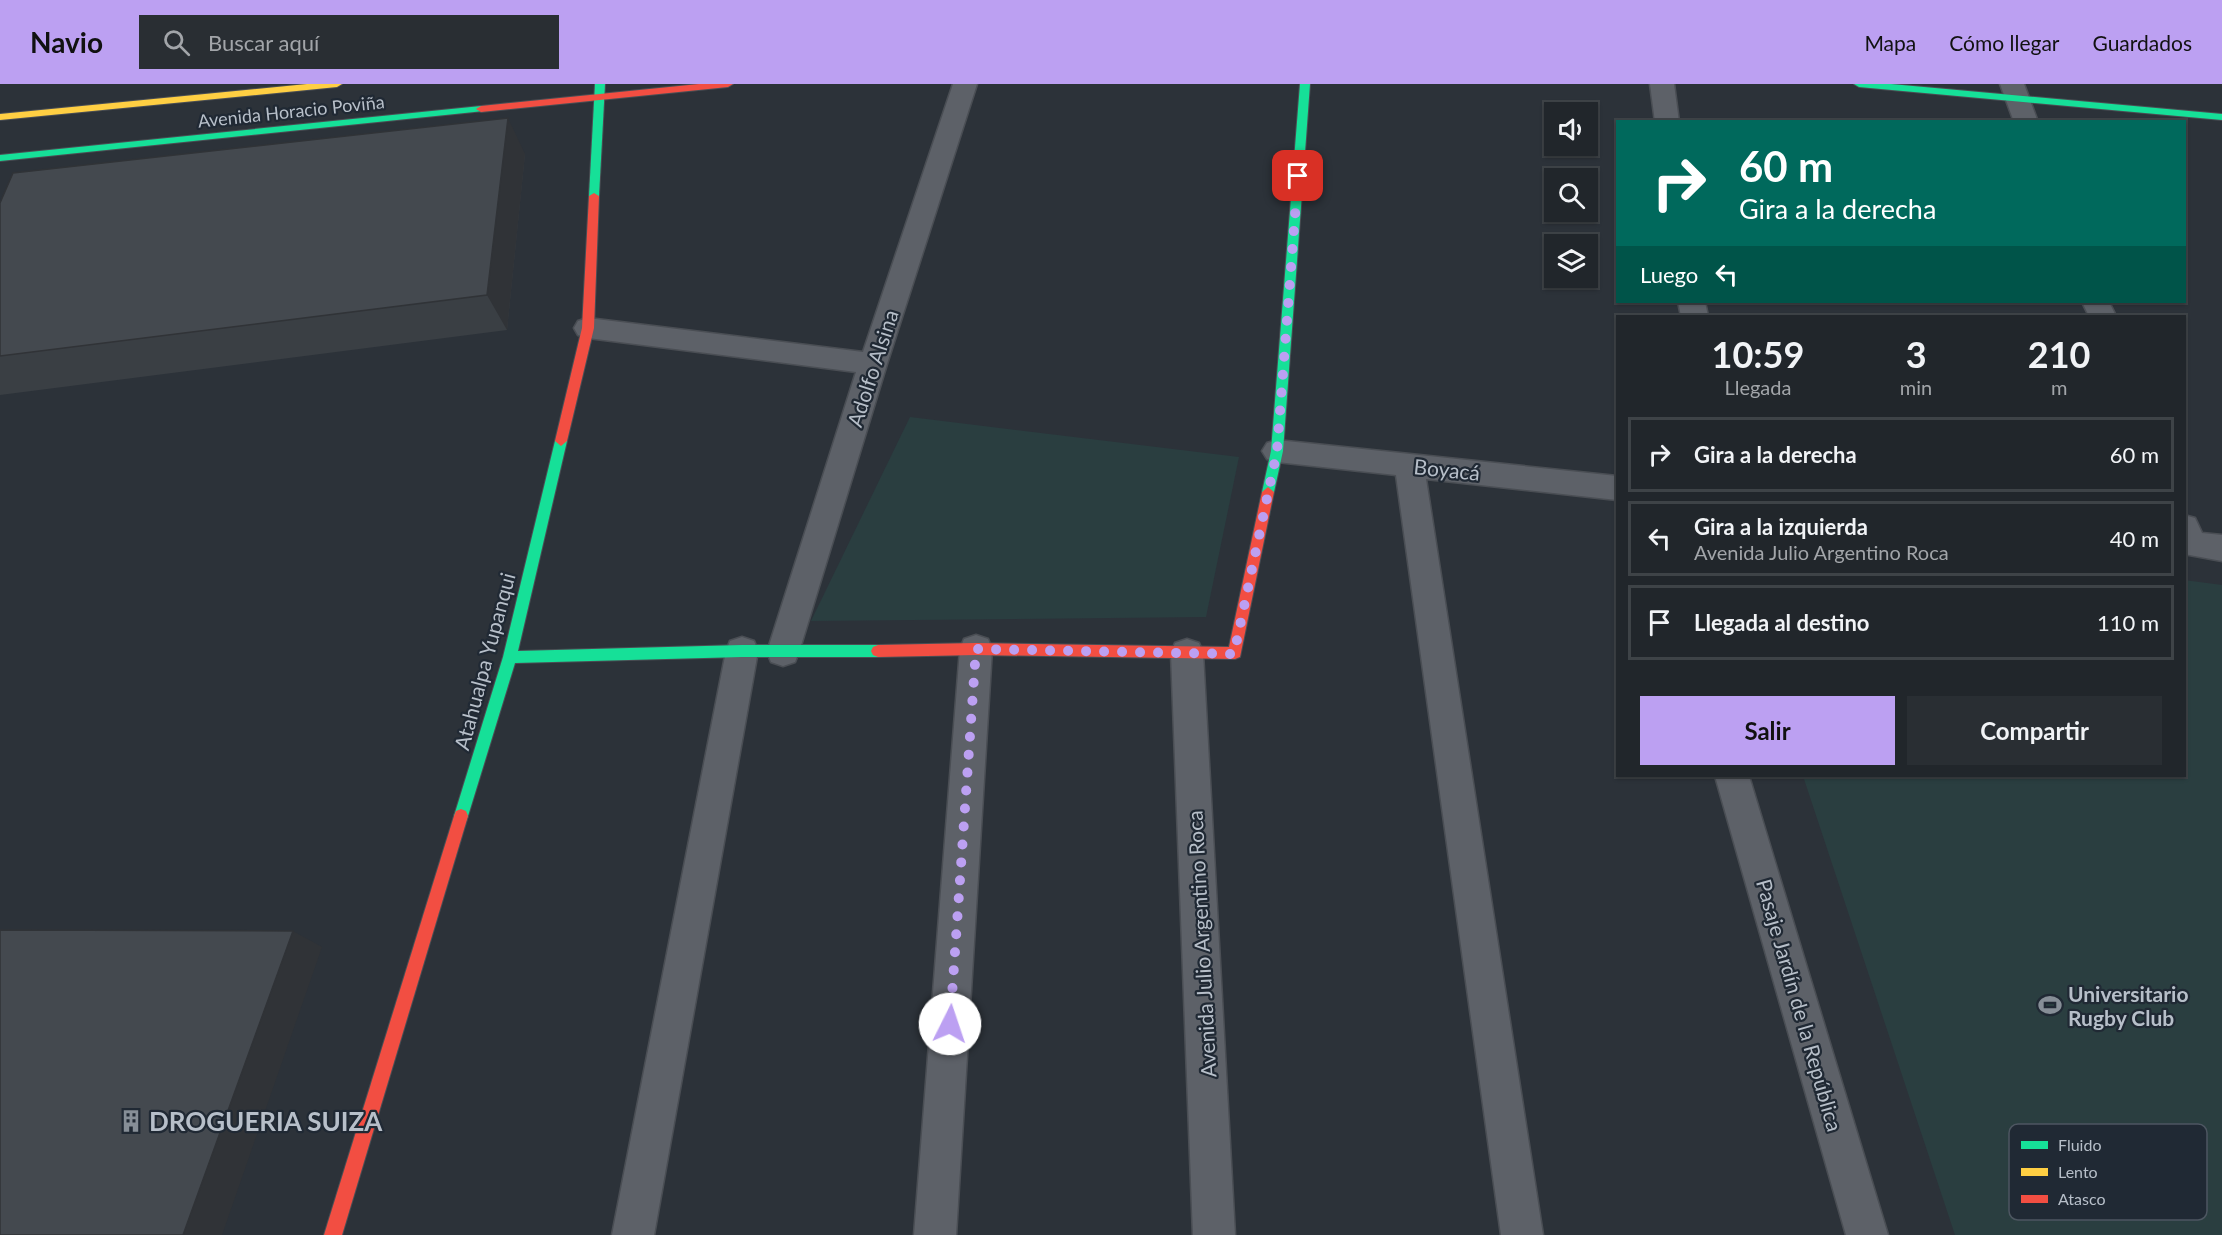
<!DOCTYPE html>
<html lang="es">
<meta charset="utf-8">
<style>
:root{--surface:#21262b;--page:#292e33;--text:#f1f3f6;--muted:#a2a5a9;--line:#3e4347;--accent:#bca0f2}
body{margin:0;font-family:Lato,sans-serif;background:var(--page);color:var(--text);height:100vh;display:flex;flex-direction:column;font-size:22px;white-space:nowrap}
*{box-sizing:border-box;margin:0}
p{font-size:20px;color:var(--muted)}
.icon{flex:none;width:33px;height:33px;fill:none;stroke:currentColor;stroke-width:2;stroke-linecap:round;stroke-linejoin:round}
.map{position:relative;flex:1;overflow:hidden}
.sheet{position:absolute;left:1616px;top:231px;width:570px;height:462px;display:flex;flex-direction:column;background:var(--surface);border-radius:0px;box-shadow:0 2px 4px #0004,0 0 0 2px var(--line)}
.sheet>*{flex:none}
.guide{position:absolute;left:1616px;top:36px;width:570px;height:183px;border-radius:0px;box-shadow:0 2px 4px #0004,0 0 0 2px var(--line);background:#00695c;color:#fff;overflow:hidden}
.tools{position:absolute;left:1544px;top:18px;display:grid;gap:12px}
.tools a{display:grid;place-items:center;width:54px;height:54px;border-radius:0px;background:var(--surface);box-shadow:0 2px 4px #0004,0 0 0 2px var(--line);font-size:30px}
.pin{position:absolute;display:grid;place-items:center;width:51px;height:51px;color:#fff;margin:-26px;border-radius:12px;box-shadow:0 3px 9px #0006}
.me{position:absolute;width:66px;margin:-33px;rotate:4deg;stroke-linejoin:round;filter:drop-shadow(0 0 4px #0008)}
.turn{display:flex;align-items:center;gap:21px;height:126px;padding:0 24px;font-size:27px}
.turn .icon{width:78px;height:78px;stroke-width:2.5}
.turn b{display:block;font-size:42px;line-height:51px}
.then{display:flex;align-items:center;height:57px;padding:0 24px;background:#0003;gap:12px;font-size:22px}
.eta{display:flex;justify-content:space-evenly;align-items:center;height:102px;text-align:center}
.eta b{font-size:36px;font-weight:700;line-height:42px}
.primary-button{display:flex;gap:12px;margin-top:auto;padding:12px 24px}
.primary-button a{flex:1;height:69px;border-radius:0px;background:var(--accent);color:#111;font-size:24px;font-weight:700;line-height:69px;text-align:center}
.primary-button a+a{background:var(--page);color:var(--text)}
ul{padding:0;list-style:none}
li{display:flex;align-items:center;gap:18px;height:75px;margin:0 12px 9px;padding:0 12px;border:3px solid var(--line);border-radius:0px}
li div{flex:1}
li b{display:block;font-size:22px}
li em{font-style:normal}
header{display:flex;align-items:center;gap:36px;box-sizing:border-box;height:84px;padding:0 30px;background:var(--accent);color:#111}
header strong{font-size:28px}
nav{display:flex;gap:33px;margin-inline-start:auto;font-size:21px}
.search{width:420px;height:54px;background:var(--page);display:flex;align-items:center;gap:15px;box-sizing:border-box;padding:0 21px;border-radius:0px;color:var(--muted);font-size:22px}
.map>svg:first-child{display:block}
.green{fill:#2a3e40}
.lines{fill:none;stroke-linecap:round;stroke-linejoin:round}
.street-casing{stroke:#4a4e54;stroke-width:3}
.fast-casing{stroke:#4a4e54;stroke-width:2}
.slow-casing{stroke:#4a4e54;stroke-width:2}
.jam-casing{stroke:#4a4e54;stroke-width:2}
.street{fill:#5d6168;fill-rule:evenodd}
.fast{fill:#16e098;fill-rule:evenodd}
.slow{fill:#ffcf43;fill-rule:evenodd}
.jam{fill:#f24e42;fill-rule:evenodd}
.wall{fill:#3a3f44}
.shaded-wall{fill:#303337}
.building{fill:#44494f;stroke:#303337;stroke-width:1.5}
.route{stroke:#bca0f2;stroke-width:10;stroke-dasharray:0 18}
.labels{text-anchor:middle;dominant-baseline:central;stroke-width:4.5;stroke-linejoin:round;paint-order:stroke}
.far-street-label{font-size:18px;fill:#b7bfc9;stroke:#202934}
.street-label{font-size:21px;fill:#b7bfc9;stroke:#202934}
.poi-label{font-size:21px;font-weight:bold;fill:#b7bfc9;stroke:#202934;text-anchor:start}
.near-poi-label{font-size:26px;font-weight:bold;fill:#b7bfc9;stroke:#202934;text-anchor:start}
.key{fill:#202934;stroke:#4d5661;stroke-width:1.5}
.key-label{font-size:16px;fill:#b7bfc9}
</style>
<header>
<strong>Navio</strong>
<div class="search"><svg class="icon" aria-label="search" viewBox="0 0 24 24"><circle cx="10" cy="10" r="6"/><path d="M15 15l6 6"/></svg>Buscar aquí</div>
<nav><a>Mapa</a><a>Cómo llegar</a><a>Guardados</a></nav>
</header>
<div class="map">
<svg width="2222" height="1151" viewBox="0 0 2222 1151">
<rect width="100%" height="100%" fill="#2c3239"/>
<g class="green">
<path d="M910,333L1239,373L1206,533L811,537Z"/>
<path d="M2184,496L2222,501V1151H1955L1803,692H2184Z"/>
</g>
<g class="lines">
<g class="street-casing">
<g id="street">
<path d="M953,0H977L887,280L799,568L795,578L783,582L771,578L767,568L856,288L588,254L578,251L574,244L578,237L588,234L863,268Z"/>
<path d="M1650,0H1674L1679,38H1655Z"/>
<path d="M2000,0H2024L2038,38H2014Z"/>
<path d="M1678,218H1705L1708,232H1681Z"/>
<path d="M2082,218H2109L2116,232H2089Z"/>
<path d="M1277,356L1617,392V416L1426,395L1543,1151H1501L1396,391L1277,378L1267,375L1262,367L1267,359Z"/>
<path d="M2184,431L2195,434L2202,449L2222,451V477L2184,470Z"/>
<path d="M976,551L988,555L992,565L956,1151H914L960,565L964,555Z"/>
<path d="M742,553L754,557L758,567L654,1151H612L726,567L730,557Z"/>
<path d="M1187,555L1199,559L1203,569L1235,1151H1193L1171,569L1175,559Z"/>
<path d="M1715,692H1749L1888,1151H1846Z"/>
</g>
</g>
<g class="fast-casing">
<g id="fast">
<path d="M595,0H605L599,112L594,115L589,112Z"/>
<path d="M1300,0H1310L1283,367L1274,408L1268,413L1262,408L1271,367Z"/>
<path d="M1854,0H1891L2222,30V36L1859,3Z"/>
<path d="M481,22L486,25L484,27L0,77V71Z"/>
<path d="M561,352L567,357L518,567L742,561H878L883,563L885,567L883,571L878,573H742L515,579L468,732L466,737L461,739L456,737L454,732L503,573L555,357Z"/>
</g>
</g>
<g class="slow-casing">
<path id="slow" d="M307,0H342L337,3L0,36V30Z"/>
</g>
<g class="jam-casing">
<g id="jam">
<path d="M699,0H733L728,3L481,28L476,25L481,22Z"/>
<path d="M594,109L599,112L594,244L567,357L561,362L555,357L582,244L589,112Z"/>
<path d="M1268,403L1274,408L1240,573L1235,575L976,571L878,573L873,571L871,567L873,563L878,561L976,559L1229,563L1262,408Z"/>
<path d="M461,725L466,727L468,732L342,1151H324L454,732L456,727Z"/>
</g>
</g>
<use href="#street" class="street"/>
<use href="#fast" class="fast"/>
<use href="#slow" class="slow"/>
<use href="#jam" class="jam"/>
</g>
<path class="wall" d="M525,70L507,246L0,311V119Z"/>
<g class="shaded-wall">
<path d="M508,34L525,70L507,246L487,211Z"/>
<path d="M293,847L322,863L222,1151H183Z"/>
</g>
<g class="building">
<path d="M508,34L487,211L0,272V119L13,89Z"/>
<path d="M0,846L293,847L183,1151H0Z"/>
</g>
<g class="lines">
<path class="route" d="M950,940L976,565L1234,570L1277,367L1298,92"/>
</g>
<defs>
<g id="stadium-bare" transform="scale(1.8)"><path d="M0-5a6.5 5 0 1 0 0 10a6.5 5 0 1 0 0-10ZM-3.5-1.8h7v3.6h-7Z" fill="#868e97" stroke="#202934" stroke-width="2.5" paint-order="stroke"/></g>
<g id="building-bare" transform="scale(1.8)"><path d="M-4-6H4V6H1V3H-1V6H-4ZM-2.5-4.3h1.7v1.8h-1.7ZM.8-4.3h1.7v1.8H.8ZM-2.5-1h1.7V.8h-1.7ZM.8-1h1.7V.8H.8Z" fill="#868e97" stroke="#202934" stroke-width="2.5" paint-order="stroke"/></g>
</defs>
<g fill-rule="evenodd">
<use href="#stadium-bare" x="2050" y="921"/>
<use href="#building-bare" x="131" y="1037"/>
</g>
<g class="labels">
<g class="far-street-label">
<text transform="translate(291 27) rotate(-6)">Avenida Horacio Poviña</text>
</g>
<g class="street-label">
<text transform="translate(872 284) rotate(-72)">Adolfo Alsina</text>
<text transform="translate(1447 385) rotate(6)">Boyacá</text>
<text transform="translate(484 577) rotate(-75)">Atahualpa Yupanqui</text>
<text transform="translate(1201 860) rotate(-93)">Avenida Julio Argentino Roca</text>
<text transform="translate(1800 921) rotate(74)">Pasaje Jardín de la República</text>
</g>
<g class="poi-label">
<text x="2068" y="909">Universitario<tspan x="2068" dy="24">Rugby Club</tspan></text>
</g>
<g class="near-poi-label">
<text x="149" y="1037">DROGUERIA SUIZA</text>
</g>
</g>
<rect x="2009" y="1040" width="198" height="96" rx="9" class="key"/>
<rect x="2021" y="1057" width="27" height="8" fill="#16e098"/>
<rect x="2021" y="1084" width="27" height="8" fill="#ffcf43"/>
<rect x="2021" y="1111" width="27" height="8" fill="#f24e42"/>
<g class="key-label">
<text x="2058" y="1067">Fluido</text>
<text x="2058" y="1094">Lento</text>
<text x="2058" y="1121">Atasco</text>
</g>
</svg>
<div class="tools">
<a><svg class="icon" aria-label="sound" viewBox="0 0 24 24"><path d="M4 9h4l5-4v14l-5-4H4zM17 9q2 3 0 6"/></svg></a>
<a><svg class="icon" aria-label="search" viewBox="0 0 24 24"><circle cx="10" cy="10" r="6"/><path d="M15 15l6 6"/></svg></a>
<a><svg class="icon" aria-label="layers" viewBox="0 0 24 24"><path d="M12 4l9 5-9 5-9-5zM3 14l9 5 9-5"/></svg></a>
</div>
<div class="pin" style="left:1298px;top:92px;background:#d93025"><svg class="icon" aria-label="arrive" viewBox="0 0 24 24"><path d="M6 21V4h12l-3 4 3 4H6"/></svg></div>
<svg class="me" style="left:950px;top:940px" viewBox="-20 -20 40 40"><circle r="19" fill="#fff"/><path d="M0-13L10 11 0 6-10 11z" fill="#bca0f2"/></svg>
<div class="guide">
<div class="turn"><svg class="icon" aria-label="right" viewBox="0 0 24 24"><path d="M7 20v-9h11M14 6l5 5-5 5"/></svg><div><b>60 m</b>Gira a la derecha</div></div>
<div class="then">Luego<svg class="icon" aria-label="left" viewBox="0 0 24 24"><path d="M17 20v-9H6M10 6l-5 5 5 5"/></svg></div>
</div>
<section class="sheet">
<div class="eta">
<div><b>10:59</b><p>Llegada</p></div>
<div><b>3</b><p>min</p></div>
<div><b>210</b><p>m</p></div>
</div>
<ul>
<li><svg class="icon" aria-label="right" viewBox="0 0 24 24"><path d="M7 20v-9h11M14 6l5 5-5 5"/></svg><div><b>Gira a la derecha</b></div><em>60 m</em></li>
<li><svg class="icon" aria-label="left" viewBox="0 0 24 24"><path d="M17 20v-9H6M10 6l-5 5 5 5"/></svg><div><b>Gira a la izquierda</b><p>Avenida Julio Argentino Roca</p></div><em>40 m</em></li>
<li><svg class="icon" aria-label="arrive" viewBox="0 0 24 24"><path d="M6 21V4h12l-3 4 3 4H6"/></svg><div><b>Llegada al destino</b></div><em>110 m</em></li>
</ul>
<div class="primary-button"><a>Salir</a><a>Compartir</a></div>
</section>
</div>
